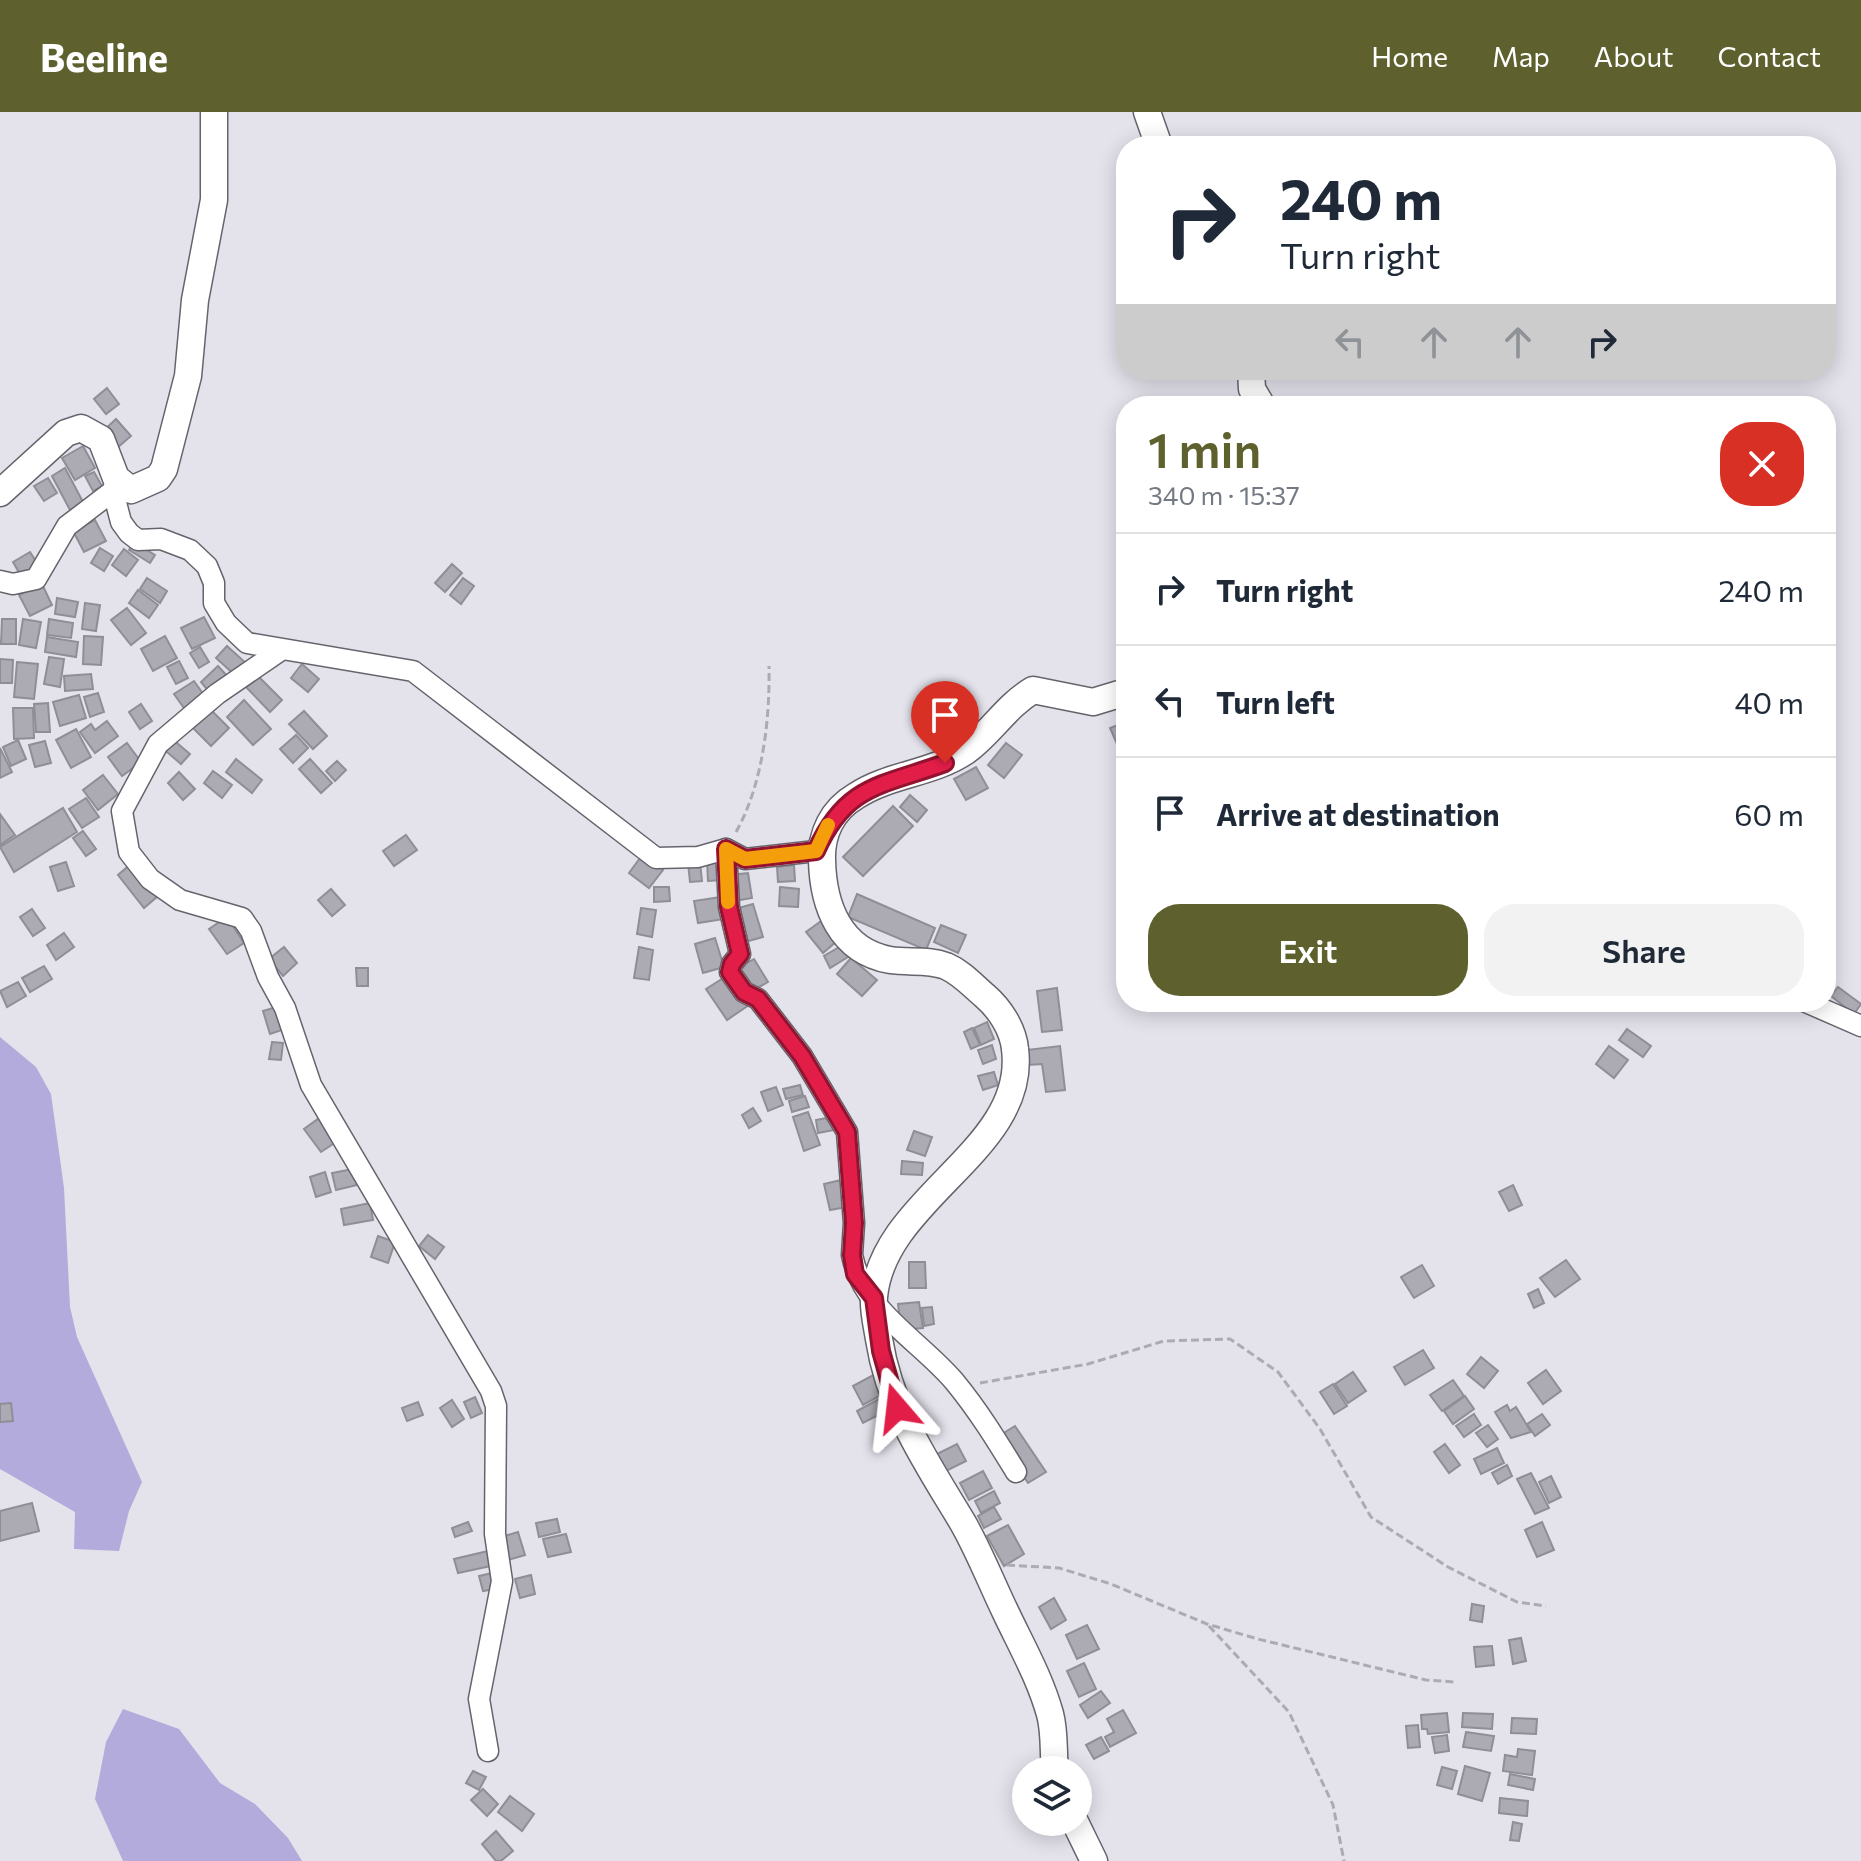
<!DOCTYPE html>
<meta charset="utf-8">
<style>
:root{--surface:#fff;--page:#f2f2f3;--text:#1f2937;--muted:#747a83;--line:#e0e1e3;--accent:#5e612e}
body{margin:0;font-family:Commissioner,sans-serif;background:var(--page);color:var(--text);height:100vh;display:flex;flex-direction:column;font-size:30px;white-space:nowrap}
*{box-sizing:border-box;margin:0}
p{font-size:26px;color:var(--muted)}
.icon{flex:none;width:44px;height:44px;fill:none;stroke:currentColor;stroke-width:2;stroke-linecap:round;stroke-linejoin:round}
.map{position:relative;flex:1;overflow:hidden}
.panel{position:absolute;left:1116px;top:284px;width:720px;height:616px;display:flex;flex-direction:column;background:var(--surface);border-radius:32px;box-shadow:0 4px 20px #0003}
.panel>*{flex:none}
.top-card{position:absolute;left:1116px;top:24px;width:720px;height:244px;border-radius:32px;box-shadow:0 4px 20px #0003;background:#fff;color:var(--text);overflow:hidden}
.tools{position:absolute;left:1012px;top:1644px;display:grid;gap:16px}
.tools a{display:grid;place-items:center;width:80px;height:80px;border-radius:50%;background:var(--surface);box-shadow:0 4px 20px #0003;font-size:40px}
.pin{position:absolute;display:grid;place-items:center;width:68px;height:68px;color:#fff;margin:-82px -34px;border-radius:50% 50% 50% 0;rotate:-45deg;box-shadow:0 0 8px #0007}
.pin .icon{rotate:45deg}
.me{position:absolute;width:88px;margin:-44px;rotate:343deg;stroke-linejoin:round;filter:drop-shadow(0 0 6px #0008)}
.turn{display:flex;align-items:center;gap:28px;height:168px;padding:0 32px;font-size:36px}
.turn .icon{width:104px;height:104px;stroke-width:2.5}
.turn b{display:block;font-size:56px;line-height:68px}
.lanes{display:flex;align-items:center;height:76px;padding:0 32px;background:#0003;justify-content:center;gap:40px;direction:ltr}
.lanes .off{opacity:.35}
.round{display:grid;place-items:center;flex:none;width:84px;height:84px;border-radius:32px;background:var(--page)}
.head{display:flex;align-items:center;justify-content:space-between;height:136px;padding:0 32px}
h1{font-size:48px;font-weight:600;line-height:60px;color:var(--accent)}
.action{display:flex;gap:16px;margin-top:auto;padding:16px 32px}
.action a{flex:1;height:92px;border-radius:32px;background:var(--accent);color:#fff;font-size:32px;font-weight:600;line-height:92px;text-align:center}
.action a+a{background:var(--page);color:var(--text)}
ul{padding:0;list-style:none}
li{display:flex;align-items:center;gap:24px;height:112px;padding:0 32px;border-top:2px solid var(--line)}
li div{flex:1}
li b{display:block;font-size:30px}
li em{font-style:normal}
header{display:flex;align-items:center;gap:48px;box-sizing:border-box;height:112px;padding:0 40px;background:var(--accent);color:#fff}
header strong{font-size:38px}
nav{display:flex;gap:44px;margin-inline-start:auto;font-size:28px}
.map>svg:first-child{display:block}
.green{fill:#b2abdb}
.building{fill:#acabb3;stroke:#8f8e96;stroke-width:2}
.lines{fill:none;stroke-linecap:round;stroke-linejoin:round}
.minor-casing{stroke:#65646c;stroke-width:23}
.tertiary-casing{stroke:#65646c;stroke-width:29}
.path{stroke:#acabb2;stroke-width:3;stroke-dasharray:8 4;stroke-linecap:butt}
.minor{stroke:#fff;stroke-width:20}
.tertiary{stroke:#fff;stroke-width:26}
.route-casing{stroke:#92132f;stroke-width:20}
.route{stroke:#e11d48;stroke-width:14}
.slow{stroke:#f59e0b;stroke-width:14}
</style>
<header>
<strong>Beeline</strong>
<nav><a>Home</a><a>Map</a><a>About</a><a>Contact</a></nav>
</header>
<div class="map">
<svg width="1861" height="1749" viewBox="0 0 1861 1749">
<rect width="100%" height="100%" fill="#e4e3ec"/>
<g class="green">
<path d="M0,925L36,955L51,982L64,1076L70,1195L77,1225L142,1370L129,1399L119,1439L74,1437L75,1400L0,1357Z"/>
<path d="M123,1597L179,1617L220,1671L255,1692L288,1726L302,1749H123L95,1687L106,1630Z"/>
</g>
<g class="building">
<path d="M107,276L119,292L106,302L94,287Z"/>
<path d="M116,307L131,324L117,336L103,319Z"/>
<path d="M83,334L95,356L75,368L62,346Z"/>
<path d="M65,356L83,390L70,398L52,364Z"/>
<path d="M94,360L102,374L93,379L85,364Z"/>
<path d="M48,366L57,381L44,389L34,374Z"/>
<path d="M95,408L106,429L84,440L73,419Z"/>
<path d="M134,430L155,443L150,451L129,438Z"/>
<path d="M100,436L113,444L104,459L91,451Z"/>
<path d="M124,437L138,448L126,464L112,453Z"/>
<path d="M30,440L39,454L21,464L13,450Z"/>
<path d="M452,452L462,461L445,480L435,471Z"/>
<path d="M147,466L167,479L160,491L140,477Z"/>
<path d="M463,466L474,474L461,492L450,483Z"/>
<path d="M42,472L52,493L30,504L19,483Z"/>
<path d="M138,478L158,493L149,506L129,491Z"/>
<path d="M57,486L78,490L75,505L55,502Z"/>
<path d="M85,491L100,493L96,519L82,517Z"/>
<path d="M127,496L146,521L131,533L111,508Z"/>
<path d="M204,505L215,526L192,537L181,516Z"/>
<path d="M2,507H16V532H1Z"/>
<path d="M23,507L41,510L36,536L19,533Z"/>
<path d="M49,507L73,511L71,526L47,523Z"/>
<path d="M84,524L103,525L101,553L83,552Z"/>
<path d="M165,524L177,546L153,559L141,537Z"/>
<path d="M47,525L78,530L76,545L45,540Z"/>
<path d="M227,534L248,553L237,565L216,546Z"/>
<path d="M200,535L209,550L199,556L190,541Z"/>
<path d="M49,545L64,547L60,575L44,572Z"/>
<path d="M0,547L13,548L12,571H0Z"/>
<path d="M179,549L188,566L176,572L167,555Z"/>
<path d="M17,550L38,552L34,587L14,585Z"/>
<path d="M302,552L319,567L308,580L291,566Z"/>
<path d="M218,554L229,566L211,582L201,570Z"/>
<path d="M91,562L93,577L65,579L64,564Z"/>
<path d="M258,564L282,588L270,600L246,575Z"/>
<path d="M194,569L206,586L186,599L174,582Z"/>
<path d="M98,581L104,600L90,605L84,585Z"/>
<path d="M79,583L86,606L60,614L53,590Z"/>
<path d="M244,588L271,617L253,633L227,605Z"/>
<path d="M48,591L50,620H36L34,592Z"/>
<path d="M141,592L152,609L140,617L129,600Z"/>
<path d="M13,596H33L34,626L14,627Z"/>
<path d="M211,598L229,616L211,634L193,616Z"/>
<path d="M304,599L327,624L313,637L289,612Z"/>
<path d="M107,609L118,624L95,641L80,620L91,612L95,618Z"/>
<path d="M1126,610V639L1121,641L1110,616Z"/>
<path d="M76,617L91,645L71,656L56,628Z"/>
<path d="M296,623L308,636L293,651L280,637Z"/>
<path d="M170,625L190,642L181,652L161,635Z"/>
<path d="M18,628L26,647L11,654L3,635Z"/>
<path d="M45,629L51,651L35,655L29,633Z"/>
<path d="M127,631L141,650L122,664L108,645Z"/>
<path d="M1006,631L1022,643L1004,666L988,653Z"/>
<path d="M0,636L12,660L0,666Z"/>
<path d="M236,647L262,668L252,681L226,660Z"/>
<path d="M310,647L332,671L321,681L299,657Z"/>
<path d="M337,649L346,658L335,669L326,659Z"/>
<path d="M976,655L988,676L966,688L954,667Z"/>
<path d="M213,659L232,673L222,686L204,671Z"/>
<path d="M179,660L195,677L183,688L168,671Z"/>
<path d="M103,663L118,682L98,698L83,678Z"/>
<path d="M910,683L927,698L917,710L900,695Z"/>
<path d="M86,686L99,705L82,716L69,697Z"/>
<path d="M893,694L913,714L863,764L843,745Z"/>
<path d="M63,696L77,720L14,760L0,735Z"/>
<path d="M0,702L15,723L0,733Z"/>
<path d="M83,719L96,737L86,744L73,726Z"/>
<path d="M406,723L417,738L394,754L383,739Z"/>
<path d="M643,742L663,758L649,776L629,761Z"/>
<path d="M721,747L722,768L708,769L707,748Z"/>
<path d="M66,750L74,774L58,779L50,755Z"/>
<path d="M700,750L702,769L690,770L688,751Z"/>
<path d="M132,751L158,784L144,796L118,763Z"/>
<path d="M794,753L795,769L778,770L777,755Z"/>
<path d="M748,761L752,786L734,789L730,763Z"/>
<path d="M654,775H669L670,789L654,790Z"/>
<path d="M780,775L799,777L798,795L779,794Z"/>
<path d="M331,777L345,793L332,804L318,788Z"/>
<path d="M857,782L935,816L926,838L848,805Z"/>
<path d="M721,785L724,807L698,811L694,789Z"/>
<path d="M753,792L763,825L745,830L735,797Z"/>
<path d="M641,796L656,798L652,825L637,822Z"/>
<path d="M32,797L45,816L33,824L20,805Z"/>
<path d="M227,805L244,831L227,842L209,817Z"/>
<path d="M821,809L837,829L823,841L806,820Z"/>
<path d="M941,813L966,823L958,841L934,830Z"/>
<path d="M64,821L74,835L56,848L47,833Z"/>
<path d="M715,826L724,855L703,861L695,832Z"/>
<path d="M841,834L848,845L830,856L824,844Z"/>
<path d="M284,835L297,851L283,864L269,847Z"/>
<path d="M639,835L653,838L649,868L634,866Z"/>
<path d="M851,846L877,868L862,884L837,862Z"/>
<path d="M754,847L768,870L752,879L738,856Z"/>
<path d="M44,854L52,867L30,880L22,866Z"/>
<path d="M356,856H368V874H357Z"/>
<path d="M728,863L749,893L727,908L706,877Z"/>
<path d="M18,870L26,884L7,895L0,879Z"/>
<path d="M1838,875L1861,892L1854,902L1831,884Z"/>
<path d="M1057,876L1062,918L1042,920L1037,879Z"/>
<path d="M280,894L288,916L270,922L263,899Z"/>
<path d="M987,910L994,927L981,933L974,916Z"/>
<path d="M972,916L980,933L971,937L964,920Z"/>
<path d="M1627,917L1651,934L1643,945L1619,928Z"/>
<path d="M272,930L283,931L281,948L269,947Z"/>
<path d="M992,933L996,947L983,952L978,938Z"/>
<path d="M1060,934L1065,978L1046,980L1042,952L1028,953L1026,938Z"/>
<path d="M1609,934L1628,948L1614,966L1596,952Z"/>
<path d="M994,960L998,973L983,978L978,964Z"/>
<path d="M800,973L803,983L786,987L783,977Z"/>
<path d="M776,975L783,993L768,999L761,980Z"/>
<path d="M805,984L809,995L792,1000L789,989Z"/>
<path d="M753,996L761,1009L749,1016L742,1003Z"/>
<path d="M808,1000L820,1033L804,1039L793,1005Z"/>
<path d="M322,1004L339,1028L321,1040L304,1017Z"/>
<path d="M832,1005L834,1018L818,1021L816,1008Z"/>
<path d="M914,1019L932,1025L925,1044L907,1038Z"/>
<path d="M902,1049L923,1051L922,1063L901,1062Z"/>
<path d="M353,1057L357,1073L336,1078L332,1061Z"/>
<path d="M325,1060L331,1080L316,1085L310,1065Z"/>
<path d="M841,1068L847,1095L830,1098L824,1072Z"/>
<path d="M1513,1073L1522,1093L1509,1099L1499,1080Z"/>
<path d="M370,1091L373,1108L344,1113L341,1097Z"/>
<path d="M428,1123L444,1135L435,1147L419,1134Z"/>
<path d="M378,1124L395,1130L388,1151L371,1145Z"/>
<path d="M1566,1148L1580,1167L1555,1185L1540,1166Z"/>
<path d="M909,1150H925L926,1176H909Z"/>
<path d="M1422,1153L1434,1174L1414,1186L1401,1165Z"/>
<path d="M1538,1177L1544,1191L1534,1196L1528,1182Z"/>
<path d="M919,1190L923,1216L901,1218L898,1192Z"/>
<path d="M932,1195L934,1212L924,1214L922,1196Z"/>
<path d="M1423,1238L1434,1256L1405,1273L1394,1255Z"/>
<path d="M1481,1245L1498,1259L1484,1276L1467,1262Z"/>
<path d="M1546,1258L1561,1279L1543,1292L1528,1271Z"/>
<path d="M1353,1260L1366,1279L1348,1291L1335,1272Z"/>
<path d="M877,1261L887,1280L863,1293L853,1274Z"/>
<path d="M1453,1268L1464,1284L1442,1299L1430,1283Z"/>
<path d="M1333,1272L1347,1294L1334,1302L1320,1280Z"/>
<path d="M1465,1284L1474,1297L1453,1312L1444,1299Z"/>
<path d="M475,1285L482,1301L471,1306L464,1290Z"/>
<path d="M879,1287L886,1299L863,1311L857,1299Z"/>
<path d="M452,1288L464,1307L452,1315L440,1296Z"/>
<path d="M418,1290L423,1303L407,1309L402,1296Z"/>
<path d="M11,1291L13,1309L0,1310V1292Z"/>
<path d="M1507,1293L1510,1299L1516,1295L1531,1320L1511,1326L1495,1300Z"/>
<path d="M1474,1302L1481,1313L1464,1325L1456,1314Z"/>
<path d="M1542,1302L1550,1313L1535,1324L1527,1312Z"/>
<path d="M1488,1313L1498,1327L1487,1335L1476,1321Z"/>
<path d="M1015,1314L1046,1360L1028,1371L997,1325Z"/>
<path d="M957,1332L966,1349L946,1359L937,1342Z"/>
<path d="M1445,1332L1460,1353L1449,1361L1434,1340Z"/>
<path d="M1497,1336L1504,1351L1481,1362L1474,1347Z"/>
<path d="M1507,1353L1512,1364L1498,1372L1492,1361Z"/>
<path d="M983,1359L992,1376L969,1388L960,1371Z"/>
<path d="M1531,1361L1549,1396L1535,1402L1517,1367Z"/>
<path d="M1551,1364L1561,1385L1549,1391L1539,1370Z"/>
<path d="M994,1379L1000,1391L981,1401L975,1389Z"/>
<path d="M32,1391L39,1419L0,1429V1399Z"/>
<path d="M994,1395L1001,1407L984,1416L978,1404Z"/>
<path d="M557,1407L560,1420L539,1425L536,1411Z"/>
<path d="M468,1410L472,1419L455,1425L452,1416Z"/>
<path d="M1542,1410L1554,1438L1537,1445L1525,1418Z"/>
<path d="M1008,1413L1024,1442L1004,1454L987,1424Z"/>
<path d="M518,1420L525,1443L508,1448L501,1425Z"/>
<path d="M566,1422L571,1440L548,1445L543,1427Z"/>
<path d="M488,1439L491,1454L458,1461L454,1447Z"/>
<path d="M492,1461L495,1477L483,1479L479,1464Z"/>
<path d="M531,1463L535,1482L520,1486L515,1467Z"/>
<path d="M1054,1486L1066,1508L1051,1517L1039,1495Z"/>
<path d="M1472,1492L1484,1494L1482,1510L1470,1508Z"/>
<path d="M1087,1513L1099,1537L1077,1547L1066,1523Z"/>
<path d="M1521,1526L1526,1549L1513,1552L1509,1528Z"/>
<path d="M1492,1534L1494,1553L1476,1555L1474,1535Z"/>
<path d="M1084,1551L1096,1577L1079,1585L1067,1559Z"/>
<path d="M1101,1579L1110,1591L1088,1606L1080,1593Z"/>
<path d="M1123,1598L1136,1621L1110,1635L1105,1625L1114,1620L1107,1607Z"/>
<path d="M1447,1601L1449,1620L1428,1622L1427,1617H1422L1421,1603Z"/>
<path d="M1463,1601L1493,1602L1492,1617L1462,1615Z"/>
<path d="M1512,1606L1537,1607L1536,1622L1511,1621Z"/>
<path d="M1418,1613L1420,1635L1408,1636L1406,1614Z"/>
<path d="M1466,1620L1494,1624L1491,1639L1463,1635Z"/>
<path d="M1447,1623L1449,1639L1435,1641L1432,1625Z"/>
<path d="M1101,1625L1109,1639L1094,1647L1086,1633Z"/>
<path d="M1518,1637L1535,1639L1532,1663L1503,1659L1505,1643L1517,1645Z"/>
<path d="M1465,1654L1490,1661L1482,1689L1458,1682Z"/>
<path d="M1442,1655L1457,1659L1452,1677L1437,1673Z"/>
<path d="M473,1659L486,1665L479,1678L466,1671Z"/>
<path d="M1510,1662L1535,1667L1533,1678L1508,1673Z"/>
<path d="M483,1677L498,1692L487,1704L471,1688Z"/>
<path d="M510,1684L534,1702L522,1719L498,1700Z"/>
<path d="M1500,1686L1528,1689L1527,1704L1499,1701Z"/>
<path d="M1513,1710L1522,1712L1519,1729L1510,1728Z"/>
<path d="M496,1719L513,1739L501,1749H496L482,1732Z"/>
</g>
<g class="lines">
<g class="minor-casing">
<g id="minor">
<path d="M116,366L113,379L121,410L129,421L138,428L161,427L190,438L207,454L214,471V491L226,511L247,531L413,559L656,746L698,745L726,737L745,747L816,739L821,728"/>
<path d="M0,469L13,472L36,467L67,414L113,379"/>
<path d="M281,538L217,582L158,632L122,699L129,740L150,767L180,788L242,806L251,819L268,865L285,896L311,973L491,1279L496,1294L495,1422L502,1469L479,1587L488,1639"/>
<path d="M726,737L729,795L740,842L732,852L730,860L744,880L758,887L802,944L847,1020L854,1111L852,1143C863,1199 919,1228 954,1269C978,1298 997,1329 1016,1360"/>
<path d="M1806,890L1861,914"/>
</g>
</g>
<g class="tertiary-casing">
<g id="tertiary">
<path d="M1147,0L1159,34"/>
<path d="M1251,258L1252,277L1262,294"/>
<path d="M0,381L66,321L81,316L101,327L116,366L131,378L158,366L164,357L188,264L195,188L214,88V0"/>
<path d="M1055,1658C1053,1640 1055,1620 1050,1602C1040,1566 1021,1533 1005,1499C991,1470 979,1439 963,1411C927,1351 890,1298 879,1227C877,1214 873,1199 874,1185C883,1085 1028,1038 1015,937C1013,917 1000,897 985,884C972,873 962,861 946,854C928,847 909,851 890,848C840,839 823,794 822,748C821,722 832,698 856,684C889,662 932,662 966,639C991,621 1006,594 1033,578L1093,590L1126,580"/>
<path d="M1075,1710L1094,1749"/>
</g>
</g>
<g class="path">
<path d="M736,720C763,672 770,607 769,554"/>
<path d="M980,1271L1088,1252L1164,1229L1230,1227L1278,1260L1320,1317L1371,1405L1448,1455L1517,1490L1546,1494"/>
<path d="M1007,1453L1059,1456L1111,1472L1207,1512L1258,1527L1426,1568L1455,1570"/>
<path d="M1209,1514L1289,1600L1333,1693L1344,1749"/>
</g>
<use href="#minor" class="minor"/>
<use href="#tertiary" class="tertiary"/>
</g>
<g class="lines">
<g class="route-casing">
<path id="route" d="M897,1296L881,1239L874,1186L855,1162L852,1143L854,1111L847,1020L802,944L758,887L744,880L730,860L732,852L740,842L729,795L726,737L745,747L816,739C846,672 882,674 945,651"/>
</g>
<use href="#route" class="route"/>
<path class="slow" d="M728,790L726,737L745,747L816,739L828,713"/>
</g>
</svg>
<div class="tools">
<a><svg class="icon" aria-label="layers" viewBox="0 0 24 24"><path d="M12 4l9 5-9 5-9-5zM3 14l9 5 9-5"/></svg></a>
</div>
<div class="pin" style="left:945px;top:651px;background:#d93025"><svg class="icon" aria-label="arrive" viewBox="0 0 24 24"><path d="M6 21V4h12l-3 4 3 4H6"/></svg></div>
<svg class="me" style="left:897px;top:1296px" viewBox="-20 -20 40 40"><path d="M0-17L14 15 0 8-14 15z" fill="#e11d48" stroke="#fff" stroke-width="4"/></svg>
<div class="top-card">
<div class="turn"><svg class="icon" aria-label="right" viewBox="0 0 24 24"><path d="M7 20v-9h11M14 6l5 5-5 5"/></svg><div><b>240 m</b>Turn right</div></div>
<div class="lanes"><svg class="icon off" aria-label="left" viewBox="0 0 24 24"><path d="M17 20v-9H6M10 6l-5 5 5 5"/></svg><svg class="icon off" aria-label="ahead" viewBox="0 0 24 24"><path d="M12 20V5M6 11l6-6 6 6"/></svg><svg class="icon off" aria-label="ahead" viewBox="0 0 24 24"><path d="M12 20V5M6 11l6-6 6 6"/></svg><svg class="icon" aria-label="right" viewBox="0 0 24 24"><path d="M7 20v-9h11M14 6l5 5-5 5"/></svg></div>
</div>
<section class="panel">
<div class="head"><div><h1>1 min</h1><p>340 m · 15:37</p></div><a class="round" style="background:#d93025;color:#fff"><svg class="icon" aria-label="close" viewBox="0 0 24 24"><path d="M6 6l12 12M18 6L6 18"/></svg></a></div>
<ul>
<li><svg class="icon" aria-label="right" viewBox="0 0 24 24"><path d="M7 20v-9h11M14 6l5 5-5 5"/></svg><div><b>Turn right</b></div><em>240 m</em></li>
<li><svg class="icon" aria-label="left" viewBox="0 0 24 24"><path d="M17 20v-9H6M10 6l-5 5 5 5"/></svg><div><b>Turn left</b></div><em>40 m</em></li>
<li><svg class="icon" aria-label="arrive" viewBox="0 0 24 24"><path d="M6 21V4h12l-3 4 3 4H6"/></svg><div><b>Arrive at destination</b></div><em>60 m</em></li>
</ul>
<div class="action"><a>Exit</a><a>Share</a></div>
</section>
</div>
